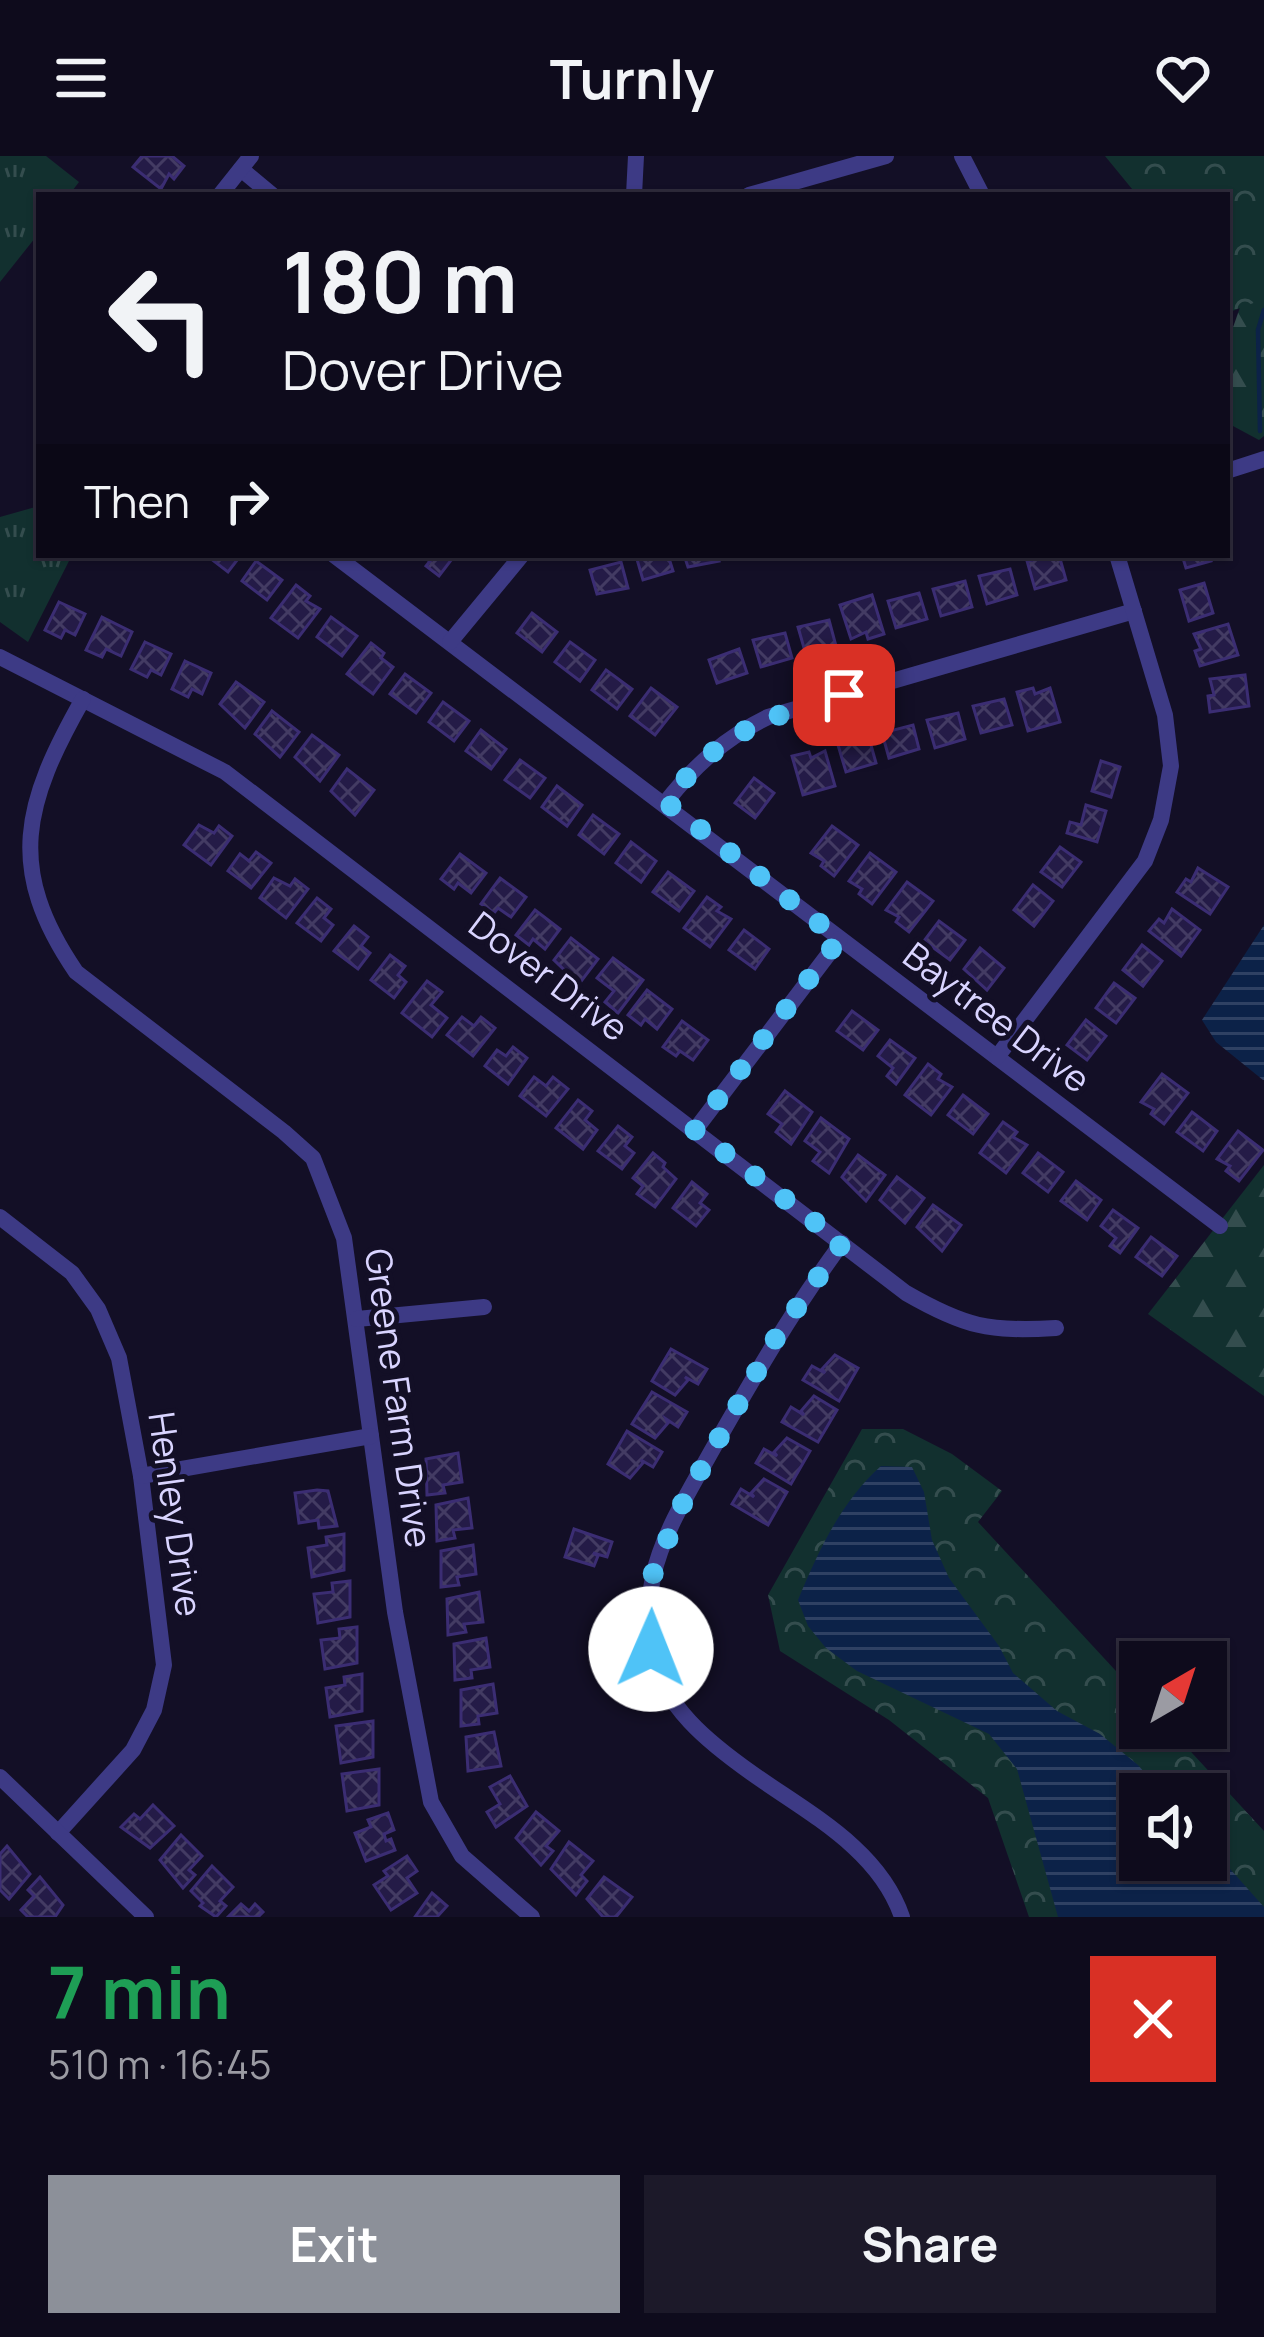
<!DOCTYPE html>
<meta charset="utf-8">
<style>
:root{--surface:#0e0b1c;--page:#1c1929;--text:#f1f3f6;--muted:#9b9ba3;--line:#2e2b3b;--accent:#8c9099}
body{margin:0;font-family:Manrope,sans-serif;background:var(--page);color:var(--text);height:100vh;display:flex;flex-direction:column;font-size:45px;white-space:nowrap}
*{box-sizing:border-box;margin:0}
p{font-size:39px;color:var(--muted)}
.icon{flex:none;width:66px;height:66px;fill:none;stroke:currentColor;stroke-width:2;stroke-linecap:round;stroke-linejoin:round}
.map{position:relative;height:1761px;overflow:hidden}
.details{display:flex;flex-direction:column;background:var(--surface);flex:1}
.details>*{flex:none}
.banner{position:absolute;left:36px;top:36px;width:1194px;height:366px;border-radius:0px;box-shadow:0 3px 9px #0004,0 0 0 3px var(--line);background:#0e0b1c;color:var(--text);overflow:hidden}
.needle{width:78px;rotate:39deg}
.fabs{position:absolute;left:1119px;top:1485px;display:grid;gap:24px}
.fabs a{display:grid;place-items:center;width:108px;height:108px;border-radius:0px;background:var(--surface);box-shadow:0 3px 9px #0004,0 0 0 3px var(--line);font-size:60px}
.pin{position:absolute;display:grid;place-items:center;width:102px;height:102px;color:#fff;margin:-51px;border-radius:24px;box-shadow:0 6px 18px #0006}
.me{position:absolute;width:132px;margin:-66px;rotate:1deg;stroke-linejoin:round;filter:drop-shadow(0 0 9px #0008)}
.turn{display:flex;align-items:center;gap:42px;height:252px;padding:0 48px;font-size:54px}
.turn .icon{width:156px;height:156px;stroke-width:2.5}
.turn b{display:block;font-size:84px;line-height:102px}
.then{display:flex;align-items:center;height:114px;padding:0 48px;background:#0003;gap:24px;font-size:45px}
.round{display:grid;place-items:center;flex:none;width:126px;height:126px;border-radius:0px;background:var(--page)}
.summary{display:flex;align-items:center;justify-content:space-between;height:204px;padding:0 48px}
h1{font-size:72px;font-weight:700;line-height:90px;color:#1e9e55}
.cta{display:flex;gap:24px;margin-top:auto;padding:24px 48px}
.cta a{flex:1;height:138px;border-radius:0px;background:var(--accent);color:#fff;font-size:48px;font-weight:700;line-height:138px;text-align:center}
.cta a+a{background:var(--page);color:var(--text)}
header{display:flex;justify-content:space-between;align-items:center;height:156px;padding:0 48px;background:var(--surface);font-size:54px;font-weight:700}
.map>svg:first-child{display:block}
.grass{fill:url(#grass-tufts)}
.forest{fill:url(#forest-firs)}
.park{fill:url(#park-crowns);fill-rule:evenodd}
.water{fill:url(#water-rules)}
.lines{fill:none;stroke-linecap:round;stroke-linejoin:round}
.stream{stroke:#0c2248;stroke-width:4.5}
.building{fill:url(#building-cross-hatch);stroke:#3b2d73;stroke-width:3}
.minor{stroke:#3d3a85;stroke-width:16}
.route{stroke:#4fc3f7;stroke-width:21;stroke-dasharray:0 37.8}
.labels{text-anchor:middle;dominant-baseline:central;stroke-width:10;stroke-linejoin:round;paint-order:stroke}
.street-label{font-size:36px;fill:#d9d4ff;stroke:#130f26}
</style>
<header><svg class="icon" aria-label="menu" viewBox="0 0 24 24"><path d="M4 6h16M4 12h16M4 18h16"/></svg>Turnly<svg class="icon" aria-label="heart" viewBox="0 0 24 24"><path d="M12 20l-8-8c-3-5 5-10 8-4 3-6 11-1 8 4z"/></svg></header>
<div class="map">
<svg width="1264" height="1761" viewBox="0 0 1264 1761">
<defs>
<pattern id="grass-tufts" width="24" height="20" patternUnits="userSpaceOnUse" patternTransform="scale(3)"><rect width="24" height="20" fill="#12302f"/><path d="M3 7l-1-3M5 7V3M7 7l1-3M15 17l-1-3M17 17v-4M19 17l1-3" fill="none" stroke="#344d4e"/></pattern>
<pattern id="forest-firs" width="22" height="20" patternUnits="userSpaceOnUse" patternTransform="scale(3)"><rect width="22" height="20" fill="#12302f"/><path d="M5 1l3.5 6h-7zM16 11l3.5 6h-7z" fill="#344d4e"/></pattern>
<pattern id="park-crowns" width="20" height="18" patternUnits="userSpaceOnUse" patternTransform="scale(3)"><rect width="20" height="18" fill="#12302f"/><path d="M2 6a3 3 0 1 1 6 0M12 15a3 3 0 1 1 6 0" fill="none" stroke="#344d4e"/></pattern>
<pattern id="water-rules" width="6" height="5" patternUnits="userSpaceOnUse" patternTransform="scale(3)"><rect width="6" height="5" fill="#0c2248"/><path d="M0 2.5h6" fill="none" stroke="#2f4163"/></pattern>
<pattern id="building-cross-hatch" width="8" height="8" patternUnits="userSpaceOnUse" patternTransform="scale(3)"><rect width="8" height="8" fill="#241b47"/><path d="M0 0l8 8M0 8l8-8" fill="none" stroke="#433b63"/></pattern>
</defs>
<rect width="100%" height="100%" fill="#130f26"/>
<g class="grass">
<path d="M0,0H46L79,26L69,39H39V77L0,126Z"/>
<path d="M39,350V399H81L70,403L28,486L0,466V361Z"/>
</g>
<g class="forest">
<path d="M1264,83V280L1259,284L1233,270L1230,180Z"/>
<path d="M1264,1009V1240L1148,1158Z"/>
</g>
<g class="park">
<path d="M1105,0H1264V143L1227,157V39H1137Z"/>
<path d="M862,1273H903L952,1298L1002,1335L978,1366L1140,1541V1572H1169L1264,1675V1761H1029L988,1642L889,1564L780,1495L768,1439ZM1140,1638H1206V1704H1140Z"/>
</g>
<g class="water">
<path d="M1264,769V924H1263L1216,886L1202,864Z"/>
<path d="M881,1310L912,1311L924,1336L932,1384L949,1422L999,1490L1013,1517L1057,1555L1100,1578L1138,1609L1163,1638H1140V1704H1206V1686L1264,1751V1761H1058L1017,1613L989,1578L857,1515L826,1492L808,1470L798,1444C819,1394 840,1347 881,1310Z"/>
</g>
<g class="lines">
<path class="stream" d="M1260,275L1258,174L1264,154"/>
</g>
<g class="building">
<path d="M142,0H172L184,10L174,23L169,18L161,33L133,11Z"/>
<path d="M206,399H241L228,416Z"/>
<path d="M418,399H455L439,420L426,410L430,405Z"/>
<path d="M668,399L673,415L643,424L636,400Z"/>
<path d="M684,399H717L719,405L688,411Z"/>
<path d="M1059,399L1066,424L1035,433L1027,405Z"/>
<path d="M1182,399H1209L1211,405L1186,412Z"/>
<path d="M256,405L282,424L267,444L242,425Z"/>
<path d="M621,406L628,432L597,438L590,414Z"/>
<path d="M1010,413L1017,439L987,448L979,420Z"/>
<path d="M965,425L972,451L941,460L933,433Z"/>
<path d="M1204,427L1213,457L1189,465L1180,434Z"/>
<path d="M296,429L310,440L306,445L320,453L298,482L271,462Z"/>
<path d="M919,437L927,463L896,472L888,445Z"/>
<path d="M872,439L884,478L868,483L866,476L851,483L840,449Z"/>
<path d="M59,446L85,458L75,479L65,474L61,482L45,474Z"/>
<path d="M532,457L557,476L542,496L517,477Z"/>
<path d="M102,461L132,476L121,500L106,493L102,501L86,494Z"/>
<path d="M331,461L357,480L342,500L317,481Z"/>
<path d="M829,464L836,490L806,499L798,471Z"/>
<path d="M1228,468L1238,499L1200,510L1195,495L1201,493L1194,478Z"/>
<path d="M785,477L792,502L761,511L753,484Z"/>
<path d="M145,486L171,498L161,519L151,514L147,521L131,513Z"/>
<path d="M570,486L595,504L580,525L555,506Z"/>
<path d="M371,487L384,497L381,502L393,511L373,538L347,518Z"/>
<path d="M739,493L747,517L717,527L709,504Z"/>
<path d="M185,505L211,517L202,538L192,533L188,541L172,533Z"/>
<path d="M606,514L632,533L617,553L592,534Z"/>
<path d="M405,518L431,537L416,557L390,538Z"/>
<path d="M1245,519L1249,550L1210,556L1208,540L1214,539L1210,523Z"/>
<path d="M236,526L264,546L245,572L220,548Z"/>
<path d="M651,532L677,551L655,579L630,560Z"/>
<path d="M1033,532L1035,538L1050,532L1060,566L1028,575L1017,536Z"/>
<path d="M1004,543L1012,569L981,577L973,550Z"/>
<path d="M443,546L469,565L454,585L429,566Z"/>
<path d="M272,555L299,576L280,601L255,578Z"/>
<path d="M958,557L965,583L935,592L927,564Z"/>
<path d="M913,569L919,593L889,602L882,577Z"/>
<path d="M481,574L506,593L491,613L466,595Z"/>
<path d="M312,579L339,599L320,625L295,601Z"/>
<path d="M869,582L876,607L846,616L838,589Z"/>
<path d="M825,595L835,630L803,639L792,600L809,596L811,602Z"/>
<path d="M520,604L545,622L530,642L505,624Z"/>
<path d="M1101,605L1120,611L1111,641L1092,635Z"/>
<path d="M347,613L374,634L355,659L331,635Z"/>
<path d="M754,622L774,637L755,662L735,647Z"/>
<path d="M557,630L582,649L567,670L542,651Z"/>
<path d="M1086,649L1106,655L1097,686L1067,677L1070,666L1081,669Z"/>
<path d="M593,659L619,678L604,698L579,679Z"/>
<path d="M199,669L214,677L219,670L232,680L211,709L184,689Z"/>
<path d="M832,670L858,689L834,720L821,710L824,705L811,697Z"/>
<path d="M631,686L656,705L641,726L616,707Z"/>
<path d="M1060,691L1081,706L1062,731L1041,716Z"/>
<path d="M256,696L271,707L251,732L228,715L240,698L249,705Z"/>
<path d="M870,697L896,716L872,748L859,738L862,733L849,725Z"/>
<path d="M460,698L486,717L471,737L458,727L454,733L441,723Z"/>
<path d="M1198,712L1228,731L1210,758L1177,736L1186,723L1191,726Z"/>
<path d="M668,716L694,735L679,755L653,736Z"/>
<path d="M274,722L290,730L295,723L308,733L286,762L260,742Z"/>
<path d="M500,722L526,741L511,761L498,752L494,757L481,748Z"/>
<path d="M907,726L933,745L909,776L896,766L899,761L886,754Z"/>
<path d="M1033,729L1053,745L1034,770L1014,754Z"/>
<path d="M707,741L721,751L717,755L731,763L710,791L684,772Z"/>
<path d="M317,742L331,753L324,762L333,769L321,785L297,767Z"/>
<path d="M1172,753L1200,774L1181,800L1149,775L1159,763L1164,767Z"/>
<path d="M535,754L560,773L545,793L533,783L529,789L516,779Z"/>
<path d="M939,765L965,784L950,804L924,785Z"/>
<path d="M354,770L368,781L361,790L370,797L358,813L334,795Z"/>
<path d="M744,774L769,793L755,813L729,794Z"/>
<path d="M571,782L598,803L579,828L554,804Z"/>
<path d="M1142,789L1162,805L1143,830L1123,814Z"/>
<path d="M980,792L1004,812L987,834L964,813Z"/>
<path d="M390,799L405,810L398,819L406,826L394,842L371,824Z"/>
<path d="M613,802L643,824L618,857L605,846L614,835L597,822Z"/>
<path d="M427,825L442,836L431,849L447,862L432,881L402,857Z"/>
<path d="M1114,827L1135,842L1116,867L1096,852Z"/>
<path d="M647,834L672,853L657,873L645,863L641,869L628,859Z"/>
<path d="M852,855L878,874L863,894L837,875Z"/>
<path d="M462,861L474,870L481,861L495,872L473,900L447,879Z"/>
<path d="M1086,864L1106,880L1087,904L1067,889Z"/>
<path d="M682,865L708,884L693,904L680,895L676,900L663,891Z"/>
<path d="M890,884L915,902L896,928L887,920L893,912L878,900Z"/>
<path d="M513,891L527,902L508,928L485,910L497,894L506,900Z"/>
<path d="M928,908L941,918L938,923L952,931L931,959L905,939Z"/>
<path d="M1162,918L1188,937L1164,968L1151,958L1154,953L1141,946Z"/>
<path d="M534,921L546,930L553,921L568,933L546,960L520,940Z"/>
<path d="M785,935L812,956L791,988L776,976L782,968L768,958Z"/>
<path d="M963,939L988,958L973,978L948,959Z"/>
<path d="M578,944L592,955L585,964L597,974L583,993L556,972Z"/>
<path d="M1192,956L1217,975L1203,995L1177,976Z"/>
<path d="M821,962L849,983L829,1017L813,1005L820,996L805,985Z"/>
<path d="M1003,966L1017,976L1013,981L1027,989L1006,1017L980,997Z"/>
<path d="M618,970L632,981L625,990L634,997L622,1013L598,995Z"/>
<path d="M1238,975L1263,994L1239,1025L1226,1015L1230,1010L1217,1003Z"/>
<path d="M653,997L665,1007L663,1011L676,1023L655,1051L637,1038L643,1030L633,1022Z"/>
<path d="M1038,997L1063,1016L1048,1036L1023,1017Z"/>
<path d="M858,999L885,1019L866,1045L842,1021Z"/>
<path d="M897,1021L924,1042L905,1067L880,1044Z"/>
<path d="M1076,1025L1101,1044L1087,1064L1061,1045Z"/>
<path d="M692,1026L707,1038L700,1047L709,1054L696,1070L673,1052Z"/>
<path d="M933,1049L961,1069L942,1095L917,1071Z"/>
<path d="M1113,1054L1138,1072L1120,1097L1110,1090L1116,1082L1101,1070Z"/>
<path d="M1151,1081L1177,1100L1162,1120L1136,1101Z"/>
<path d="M671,1193L707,1213L698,1228L685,1221L688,1224L675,1239L652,1225Z"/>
<path d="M835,1199L858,1212L839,1245L803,1224L812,1210L825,1217L822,1213Z"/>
<path d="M652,1236L687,1256L678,1271L666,1263L668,1267L655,1282L632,1268Z"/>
<path d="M814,1240L837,1254L818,1286L782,1266L791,1251L804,1259L801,1255Z"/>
<path d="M627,1275L662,1296L653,1311L641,1304L643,1307L630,1322L608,1308Z"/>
<path d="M787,1282L810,1295L791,1328L756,1307L764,1293L777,1300L774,1296Z"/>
<path d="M458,1297L462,1326L443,1329L445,1337L427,1339L426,1303Z"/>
<path d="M764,1323L787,1336L768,1369L732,1348L741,1333L754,1341L751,1337Z"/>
<path d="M317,1334L328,1335L337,1370L319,1372L318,1364L299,1367L295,1337Z"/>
<path d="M468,1342L472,1372L453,1374L455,1382L437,1385L436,1349Z"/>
<path d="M574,1373L612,1386L607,1401L593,1397L598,1400L594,1410L565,1401Z"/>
<path d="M344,1378V1414L312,1421L308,1392L327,1389L326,1381Z"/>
<path d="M473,1389L476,1418L457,1421L459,1429L441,1431V1395Z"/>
<path d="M350,1425V1461L318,1467L314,1438L333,1436L332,1427Z"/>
<path d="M479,1436L483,1466L464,1468L466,1476L448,1479L447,1443Z"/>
<path d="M357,1471V1507L325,1513L321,1484L340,1482L339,1473Z"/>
<path d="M486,1482L490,1511L471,1514L472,1522L455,1524L454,1488Z"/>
<path d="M362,1518V1555L330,1561L326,1532L345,1529L344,1521Z"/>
<path d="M493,1528L497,1557L478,1560L479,1568L461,1570V1534Z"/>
<path d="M373,1565V1601L341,1607L336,1570Z"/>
<path d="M494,1576L501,1610L468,1615L466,1581Z"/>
<path d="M379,1613V1649L347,1655L342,1618Z"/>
<path d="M510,1620L527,1650L496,1671L487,1656L500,1648L490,1631Z"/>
<path d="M153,1649L174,1670L150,1692L121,1671L134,1658L140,1663Z"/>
<path d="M536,1656L559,1675L546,1690L553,1695L541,1709L516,1682Z"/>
<path d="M388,1657L394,1674L384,1678L386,1685L391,1683L395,1694L366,1705L355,1677L371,1671L368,1664Z"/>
<path d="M181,1679L202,1700L189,1714L195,1719L183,1732L160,1704Z"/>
<path d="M569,1686L593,1705L581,1719L587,1725L576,1739L551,1713Z"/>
<path d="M7,1690L30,1718L9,1743L0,1734V1698Z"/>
<path d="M407,1700L417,1715L407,1722L417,1737L391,1754L374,1729L388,1720L384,1715Z"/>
<path d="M212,1710L233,1731L220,1745L226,1750L216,1761L200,1750L203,1747L191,1735Z"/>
<path d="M40,1721L63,1749L55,1761H28L21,1754L34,1740L28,1734Z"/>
<path d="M604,1721L632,1741L616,1761H603L587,1743Z"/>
<path d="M432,1737L447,1750L437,1761H415Z"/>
<path d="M241,1748L249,1755L255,1748L263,1756L258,1761H228Z"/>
</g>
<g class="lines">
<g class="minor">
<path d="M962,0L982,39"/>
<path d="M241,13L272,39"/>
<path d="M220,39L251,0"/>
<path d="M634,39L636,0"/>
<path d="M749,39L886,0"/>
<path d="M1227,315L1264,303"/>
<path d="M334,399C630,621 924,847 1220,1070"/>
<path d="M450,486L522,399"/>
<path d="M0,501L225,616L906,1137C965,1171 989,1176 1056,1172"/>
<path d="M83,543C24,647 5,712 76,816L284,976L313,1002L344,1082L395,1456L431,1646L462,1700L532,1761"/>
<path d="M666,646C695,609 725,582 768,561L1134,455"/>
<path d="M997,901L1145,705L1161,664L1171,610L1165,559L1117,399"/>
<path d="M695,974L840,783"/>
<path d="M0,1061L72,1117L98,1153L119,1202L141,1320L164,1509L154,1554L133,1594L58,1677"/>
<path d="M842,1087C793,1153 752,1224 711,1296C690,1334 662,1378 653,1421C649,1442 646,1472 651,1494C662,1550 709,1587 753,1618C808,1657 879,1693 902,1761"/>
<path d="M357,1163L484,1151"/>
<path d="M141,1320L371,1280"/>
<path d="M0,1621L146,1761"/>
</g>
</g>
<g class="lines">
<path class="route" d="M651,1493L653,1418L685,1342L777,1180L842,1087L695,974L839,783L666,646C721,575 761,563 844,539"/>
</g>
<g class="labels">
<g class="street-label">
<text transform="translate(549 820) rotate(37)">Dover Drive</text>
<text transform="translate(997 861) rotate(37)">Baytree Drive</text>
<text transform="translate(399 1242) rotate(82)">Greene Farm Drive</text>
<text transform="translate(176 1358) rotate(82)">Henley Drive</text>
</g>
</g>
</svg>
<div class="fabs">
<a><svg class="needle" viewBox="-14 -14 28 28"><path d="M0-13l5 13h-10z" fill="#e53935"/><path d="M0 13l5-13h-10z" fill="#9b9ba3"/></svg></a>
<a><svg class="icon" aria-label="sound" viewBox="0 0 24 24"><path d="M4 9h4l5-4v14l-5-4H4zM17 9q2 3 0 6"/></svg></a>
</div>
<div class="pin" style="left:844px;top:539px;background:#d93025"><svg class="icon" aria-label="arrive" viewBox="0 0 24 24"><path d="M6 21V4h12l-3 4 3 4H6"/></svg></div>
<svg class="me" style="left:651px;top:1493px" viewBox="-20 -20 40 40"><circle r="19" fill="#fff"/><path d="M0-13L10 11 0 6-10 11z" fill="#4fc3f7"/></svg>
<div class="banner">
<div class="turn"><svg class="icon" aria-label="left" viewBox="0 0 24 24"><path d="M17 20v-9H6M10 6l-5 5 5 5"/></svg><div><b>180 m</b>Dover Drive</div></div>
<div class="then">Then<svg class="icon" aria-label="right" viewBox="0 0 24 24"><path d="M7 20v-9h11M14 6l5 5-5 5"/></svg></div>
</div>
</div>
<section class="details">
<div class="summary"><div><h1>7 min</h1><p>510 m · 16:45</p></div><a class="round" style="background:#d93025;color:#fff"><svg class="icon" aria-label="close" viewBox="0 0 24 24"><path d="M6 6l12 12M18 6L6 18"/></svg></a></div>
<div class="cta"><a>Exit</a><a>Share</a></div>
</section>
